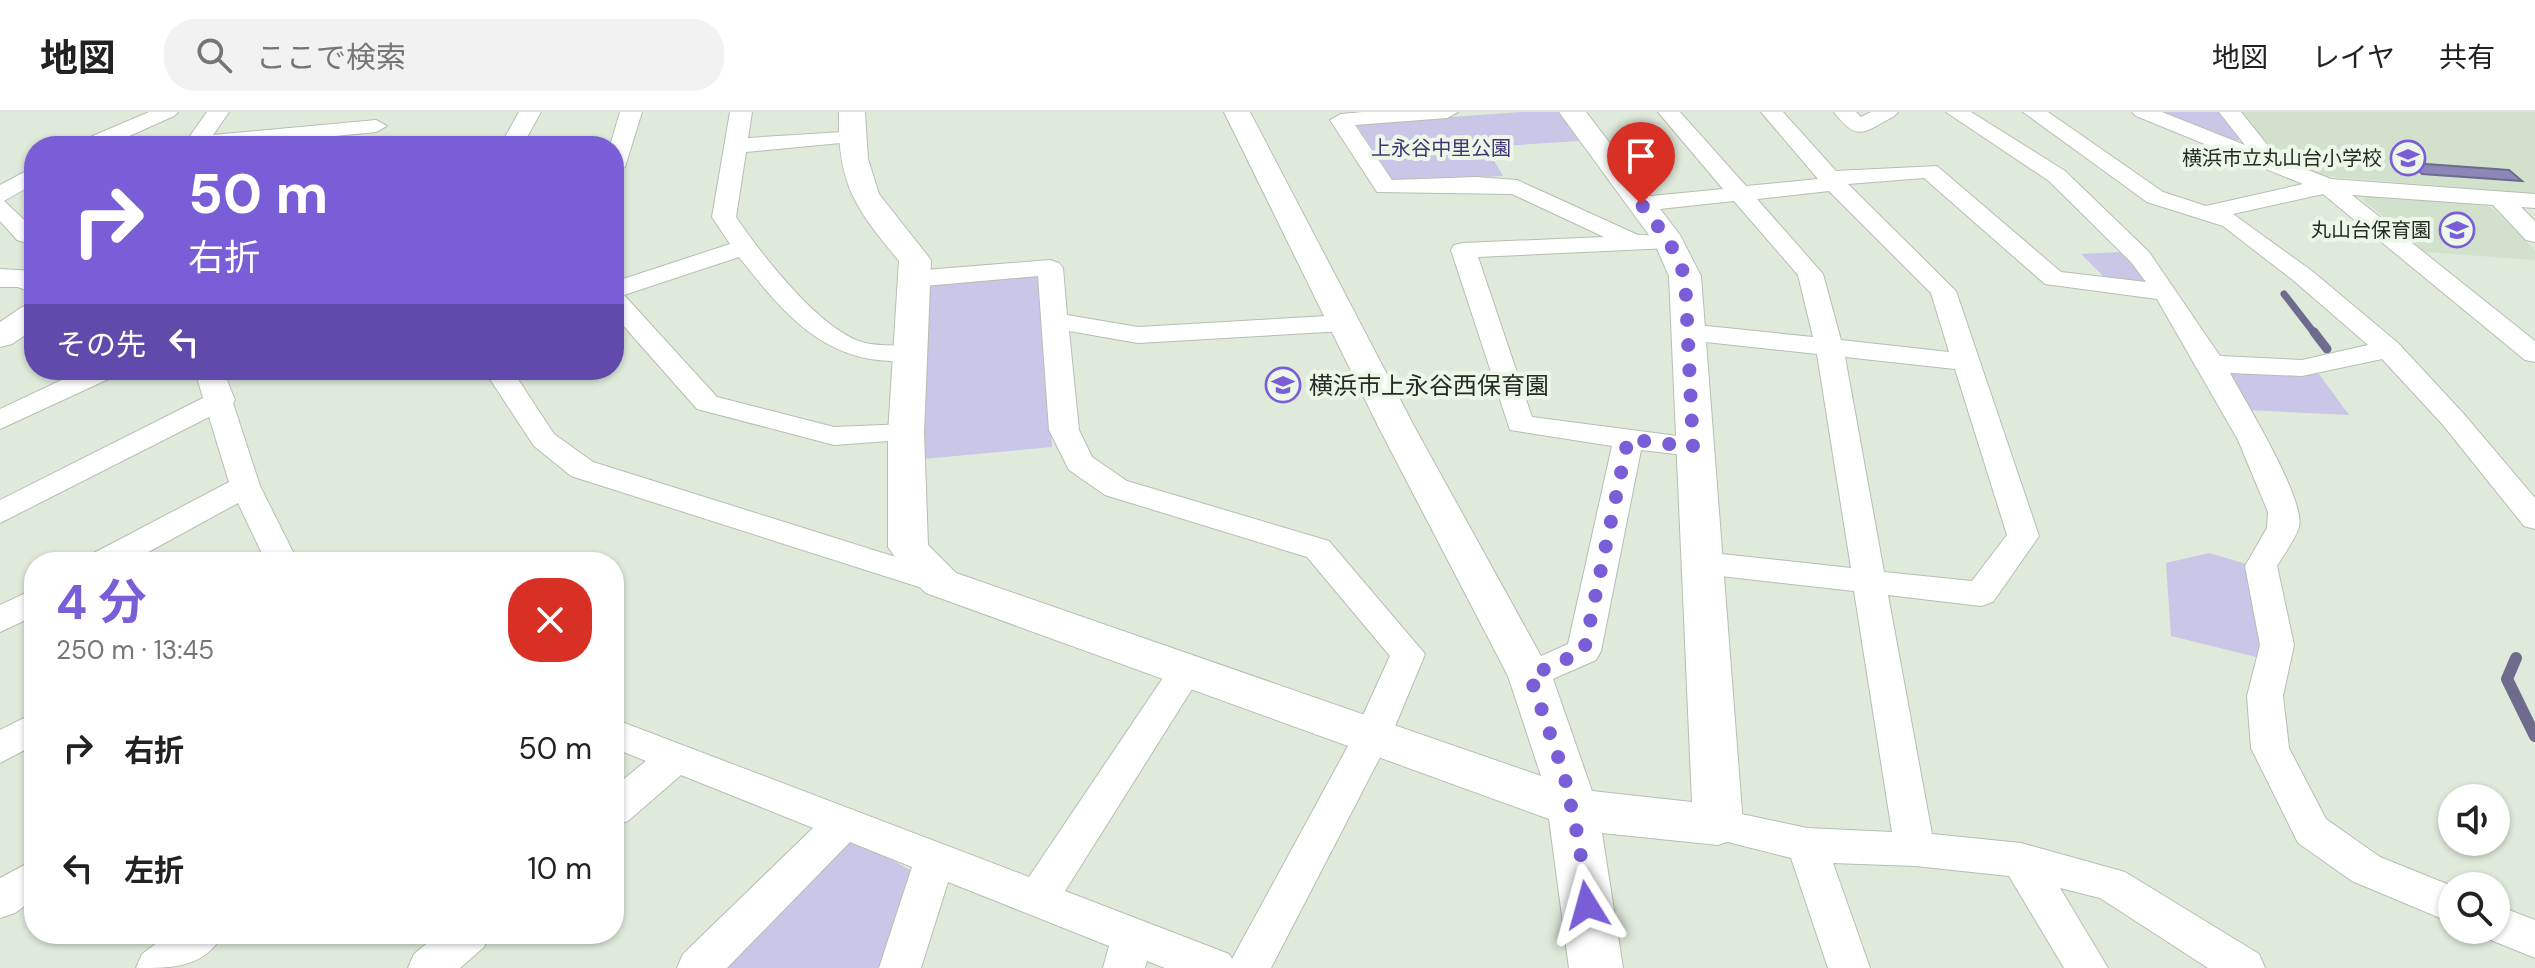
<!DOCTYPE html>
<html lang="ja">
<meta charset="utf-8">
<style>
:root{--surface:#fff;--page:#f2f2f2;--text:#222;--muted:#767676;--line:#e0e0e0;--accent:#795ed8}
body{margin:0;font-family:"DM Sans","Noto Sans JP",sans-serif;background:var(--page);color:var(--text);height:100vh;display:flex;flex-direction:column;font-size:30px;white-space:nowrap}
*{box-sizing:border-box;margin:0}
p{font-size:26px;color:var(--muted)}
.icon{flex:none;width:44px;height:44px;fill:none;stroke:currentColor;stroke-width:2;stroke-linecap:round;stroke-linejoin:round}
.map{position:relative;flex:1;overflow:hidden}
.sheet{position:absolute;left:24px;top:440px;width:600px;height:392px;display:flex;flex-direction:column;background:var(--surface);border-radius:32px;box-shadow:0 2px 6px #0004}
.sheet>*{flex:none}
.guide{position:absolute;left:24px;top:24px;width:600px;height:244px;border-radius:32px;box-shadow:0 2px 6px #0004;background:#795ed8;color:#fff;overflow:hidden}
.controls{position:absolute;left:2438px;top:672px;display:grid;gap:16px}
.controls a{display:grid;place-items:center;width:72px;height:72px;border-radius:50%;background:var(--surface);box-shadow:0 2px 6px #0004;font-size:40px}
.pin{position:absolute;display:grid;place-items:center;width:68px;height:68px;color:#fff;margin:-82px -34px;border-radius:50% 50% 50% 0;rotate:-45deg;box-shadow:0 0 8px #0007}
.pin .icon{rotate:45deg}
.me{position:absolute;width:88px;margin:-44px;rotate:352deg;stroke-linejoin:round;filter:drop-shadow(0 0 6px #0008)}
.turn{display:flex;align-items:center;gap:28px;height:168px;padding:0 32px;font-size:36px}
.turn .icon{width:104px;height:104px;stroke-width:2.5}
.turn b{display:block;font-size:56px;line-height:68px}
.then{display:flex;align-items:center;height:76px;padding:0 32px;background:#0003;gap:16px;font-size:30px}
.round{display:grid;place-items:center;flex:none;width:84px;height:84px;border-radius:32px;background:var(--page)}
.overview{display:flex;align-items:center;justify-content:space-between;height:136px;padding:0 32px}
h1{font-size:48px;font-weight:700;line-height:60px;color:var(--accent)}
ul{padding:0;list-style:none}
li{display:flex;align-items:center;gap:24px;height:120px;padding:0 32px}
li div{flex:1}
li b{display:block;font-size:30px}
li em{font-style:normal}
header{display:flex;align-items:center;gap:48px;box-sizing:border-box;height:112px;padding:0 40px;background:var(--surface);border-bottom:2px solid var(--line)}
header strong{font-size:38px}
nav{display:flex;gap:44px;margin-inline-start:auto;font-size:28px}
.search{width:560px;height:72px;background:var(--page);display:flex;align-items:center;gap:20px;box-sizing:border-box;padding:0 28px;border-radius:32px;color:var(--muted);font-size:30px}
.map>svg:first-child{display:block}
.built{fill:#d2e1cc}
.green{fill:#c9c6e8}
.water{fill:#8c86b9;stroke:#6e6b8d;stroke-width:2}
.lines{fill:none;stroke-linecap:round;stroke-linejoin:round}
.stream-far2{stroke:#6e6b8d;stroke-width:7}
.stream-far1{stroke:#6e6b8d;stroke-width:9}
.stream{stroke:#6e6b8d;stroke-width:12}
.minor-casing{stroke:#b5bfb1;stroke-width:2}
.tertiary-casing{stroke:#b5bfb1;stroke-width:2}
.minor{fill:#fff;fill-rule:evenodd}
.tertiary{fill:#fff;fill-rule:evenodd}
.route{stroke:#795ed8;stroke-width:14;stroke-dasharray:0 25.2}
.labels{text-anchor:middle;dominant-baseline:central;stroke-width:8;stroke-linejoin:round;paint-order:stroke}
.far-park-label{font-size:20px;fill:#423575;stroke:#ecf7e8}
.far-poi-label{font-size:20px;fill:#272b26;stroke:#ecf7e8;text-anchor:end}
.poi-label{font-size:24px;fill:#272b26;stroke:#ecf7e8;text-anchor:start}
</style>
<header>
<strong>地図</strong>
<div class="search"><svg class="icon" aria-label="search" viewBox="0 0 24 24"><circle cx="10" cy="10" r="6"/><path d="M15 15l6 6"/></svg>ここで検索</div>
<nav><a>地図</a><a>レイヤ</a><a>共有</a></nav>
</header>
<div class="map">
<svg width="2535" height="856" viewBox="0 0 2535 856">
<rect width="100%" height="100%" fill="#dfeadb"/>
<g class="built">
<path d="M2242,0H2535V82L2323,64L2286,51L2274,41Z"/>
<path d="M2369,83L2481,92L2494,97L2535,138V148L2425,140L2363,88Z"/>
</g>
<g class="green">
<path d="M1521,0H1558L1579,29L1486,35L1503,64L1393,69L1356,12Z"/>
<path d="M2151,0H2220L2242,27L2229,30Z"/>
<path d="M2120,140L2153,175L2106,167L2081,142Z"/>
<path d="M1039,163L1052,335L923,347L925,172Z"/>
<path d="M2226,258L2319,262L2349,303L2247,298Z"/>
<path d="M2209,441L2250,453L2265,534L2260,546L2171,524L2166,451Z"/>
<path d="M851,726L914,760L882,856H723Z"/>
</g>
<path class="water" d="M2412,51L2509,58L2522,69L2422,62Z"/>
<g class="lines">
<path class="stream-far2" d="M2284,182L2315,222"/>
<path class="stream-far1" d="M2314,220L2327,237"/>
<path class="stream" d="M2516,546L2507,567L2535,624"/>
<g class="minor-casing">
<g id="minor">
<path d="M149,0H178L174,4L107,34H78L81,29Z"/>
<path d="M207,0H229L213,23L376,8L387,14L376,20L233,34H183Z"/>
<path d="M519,0H541L522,34H500Z"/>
<path d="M620,0H642L625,55L614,62V34H610Z"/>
<path d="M730,0H752L748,26L859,19L862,24L859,29L851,30L746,40L736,105C761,142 821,220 865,231C884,235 903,232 922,236L926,242L922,248C911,250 902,249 891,249C820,247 781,198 739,145L624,183L717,285L834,315L906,312L916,315L921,321L916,327L834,333L697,297L614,203V170L730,132L712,105Z"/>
<path d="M1363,0H1458L1447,6L1355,13L1392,68L1476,65L1517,68L1638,123L1678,124L1681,129L1678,134L1669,136L1478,145L1532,305L1693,326L1703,329L1708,335L1703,341L1693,344L1641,338L1601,539L1596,548L1530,577L1517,573L1512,564L1517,555L1568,532L1612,334L1510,318L1451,138L1454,133L1463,131L1604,125L1512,82L1377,80L1330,8L1341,2Z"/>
<path d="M1658,0H1680L1746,74L1818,67L1761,0H1783L1836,59L1937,54L2061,160L2146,170L2131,150L2049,69L1946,0H1971L2065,59L2149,140L2220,244L2302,248L2368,233L2294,169L2223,114L2147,90L2023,0H2048L2163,80L2206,94L2303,72L2136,4L2132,0H2162L2245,33L2219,0H2241L2278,46L2331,67L2535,82V96L2521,95L2535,109V130L2526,128L2493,93L2352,83L2535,229V250L2525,248L2323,82L2233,102L2312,159L2398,231L2463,301L2535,386V417L2524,414L2443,313L2382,247L2302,264L2230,261C2245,289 2306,388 2299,415C2295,428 2284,442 2277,454L2294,533L2283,584L2289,636L2326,707L2380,745L2452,774V811L2352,769L2298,731L2251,636L2247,584L2260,533L2245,454L2267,416L2268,400L2238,328L2157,187L2045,172L1924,66L1848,72L1956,179L2039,424L1993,490L1981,494L1888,483L1932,722L2021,731L2125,760L2259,842L2265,856H2208L2100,786L2060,776L2108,856H2064L2009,764L1915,754L1833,751L1870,856H1828L1791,746L1704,724L1698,713L1704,702L1718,697L1807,716L1892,720L1854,479L1703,462L1691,459L1687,451L1691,443L1703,440L1851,456L1817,242L1687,228L1678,226L1674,220L1678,214L1687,212L1813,225L1798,163L1734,89L1641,99L1633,97L1629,92L1633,87L1641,85L1723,77ZM1829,79L1931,181L1949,240L1841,228L1823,162L1757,87ZM1845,245L1955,257L2007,423L1972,469L1884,460Z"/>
<path d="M1834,0H1856L1861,5L1871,0H1898L1894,4C1865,20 1857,31 1834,0Z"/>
<path d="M34,55V72L4,89L34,117V133L17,128L0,109V73Z"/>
<path d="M1050,148L1059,151L1063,156L1067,203L1138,215L1345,203L1354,205L1358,211L1354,217L1345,219L1138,231L1069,219L1079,318L1092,345L1127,369L1329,429L1425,542L1391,624L1271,856H1165L1147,849L1145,856H1103L1109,834L948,770L921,856H879L912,755L850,730L727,856H677L683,842L813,716L681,663L628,709L614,714V675L646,649L614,636V607L1029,765L1175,548L1187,544L1199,548L1205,557L1199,566L1065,779L1229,842L1232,847L1354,623L1390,544L1307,445L1105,383L1069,358L1049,318L1038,164L913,175L904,172L900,167L904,162L913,159Z"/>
<path d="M83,258H119L115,264L0,317V297Z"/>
<path d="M195,258H223L235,288L233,291L260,374L298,450H266L238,391L130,450H88L92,442L229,370L209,305L0,411V388L203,286Z"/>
<path d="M484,258H512L554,322L593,350L953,463L958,471L953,479L941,482L571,364L534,334Z"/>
<path d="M34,477V504L0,520V493Z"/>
<path d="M34,601V633L0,651V618Z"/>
<path d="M34,748V787L15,801L0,806V766Z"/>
<path d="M2496,793L2535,808V846L2481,824L2478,818H2496Z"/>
<path d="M169,822H223C204,856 173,856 136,856L142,842Z"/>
<path d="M438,822H490L484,835L460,856H408L414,842Z"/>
</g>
</g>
<g class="tertiary-casing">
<g id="tertiary">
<path d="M839,0H865L868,47L879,82L931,148L924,321L928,433L956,461L1541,664L1508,564L1378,314L1224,0H1250L1414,314L1552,564L1592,679L1692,690L1669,164L1654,130L1559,0H1586L1680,123L1701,164L1743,713L1735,727L1718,733L1602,721L1623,856H1569L1549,707L926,481L909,465L888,435V321L899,149C855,96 837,71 839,0Z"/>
<path d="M0,157L34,159V181L18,175H0Z"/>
<path d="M34,192V217L12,232L0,235V210L22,195Z"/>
</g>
</g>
<use href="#minor" class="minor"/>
<use href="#tertiary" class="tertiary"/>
</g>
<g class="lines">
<path class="route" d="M1587,793L1579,730L1564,662L1530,564L1584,539L1628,327L1693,335L1685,164L1669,129L1641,92"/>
</g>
<defs>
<g id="school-ring" transform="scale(1.8)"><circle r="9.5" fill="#ecf7e8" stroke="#795ed8" stroke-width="1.5"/><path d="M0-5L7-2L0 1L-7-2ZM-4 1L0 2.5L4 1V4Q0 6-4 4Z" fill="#795ed8"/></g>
</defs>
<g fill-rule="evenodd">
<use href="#school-ring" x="2408" y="46"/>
<use href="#school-ring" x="2457" y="118"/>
<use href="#school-ring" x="1283" y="273"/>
</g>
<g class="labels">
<g class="far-park-label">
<text x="1441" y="36">上永谷中里公園</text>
</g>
<g class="far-poi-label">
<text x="2382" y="46">横浜市立丸山台小学校</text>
<text x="2431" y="118">丸山台保育園</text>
</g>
<g class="poi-label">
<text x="1309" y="273">横浜市上永谷西保育園</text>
</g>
</g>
</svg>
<div class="controls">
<a><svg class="icon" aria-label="sound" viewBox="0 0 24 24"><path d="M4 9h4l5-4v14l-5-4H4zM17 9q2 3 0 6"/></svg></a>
<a><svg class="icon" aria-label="search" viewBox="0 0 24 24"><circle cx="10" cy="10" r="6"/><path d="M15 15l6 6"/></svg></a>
</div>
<div class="pin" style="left:1641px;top:92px;background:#d93025"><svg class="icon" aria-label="arrive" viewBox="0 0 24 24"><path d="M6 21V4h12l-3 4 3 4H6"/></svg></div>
<svg class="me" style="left:1587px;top:793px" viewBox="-20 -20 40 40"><path d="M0-17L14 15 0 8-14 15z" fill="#795ed8" stroke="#fff" stroke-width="4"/></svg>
<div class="guide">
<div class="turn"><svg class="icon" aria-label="right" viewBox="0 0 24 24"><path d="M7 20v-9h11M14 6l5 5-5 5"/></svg><div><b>50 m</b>右折</div></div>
<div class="then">その先<svg class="icon" aria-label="left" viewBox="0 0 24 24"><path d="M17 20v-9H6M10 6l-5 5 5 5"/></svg></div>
</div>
<section class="sheet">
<div class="overview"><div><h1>4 分</h1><p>250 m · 13:45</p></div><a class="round" style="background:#d93025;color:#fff"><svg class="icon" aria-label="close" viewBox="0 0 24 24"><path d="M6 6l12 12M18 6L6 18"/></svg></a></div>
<ul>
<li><svg class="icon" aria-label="right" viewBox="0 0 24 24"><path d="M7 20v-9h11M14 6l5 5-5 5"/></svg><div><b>右折</b></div><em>50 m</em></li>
<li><svg class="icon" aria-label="left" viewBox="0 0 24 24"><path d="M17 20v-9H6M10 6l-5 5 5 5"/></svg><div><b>左折</b></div><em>10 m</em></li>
</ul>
</section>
</div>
